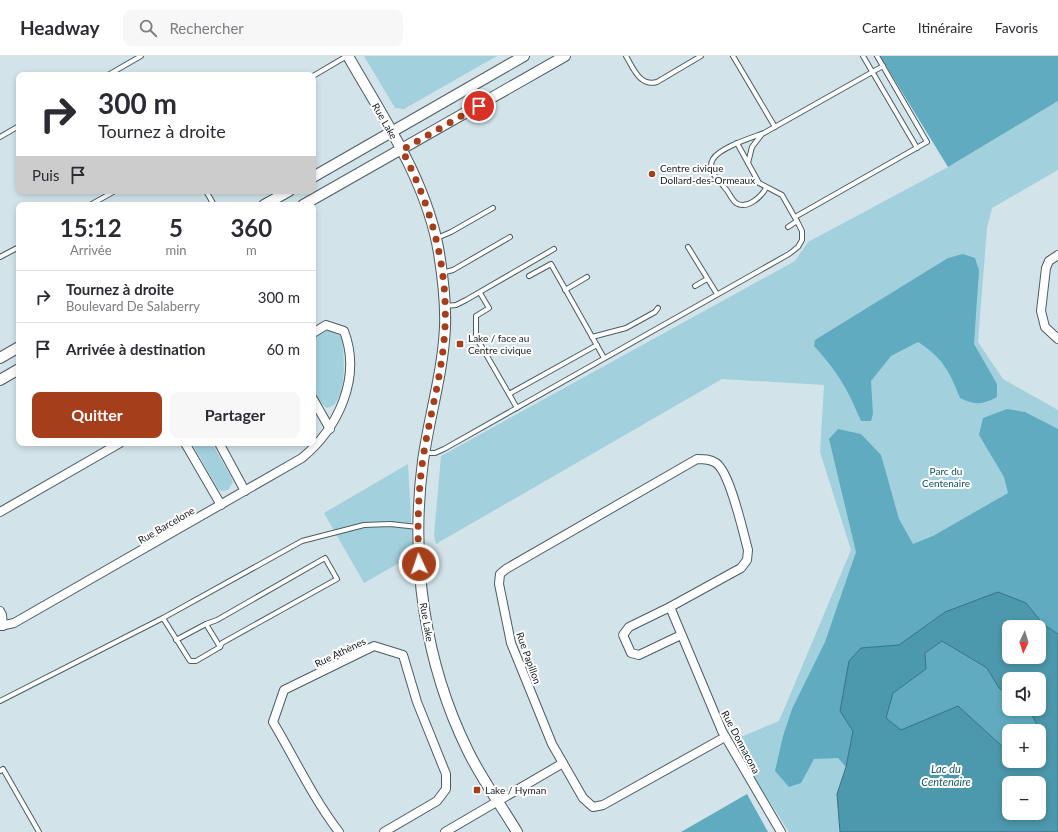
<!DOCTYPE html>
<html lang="fr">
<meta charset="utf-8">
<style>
:root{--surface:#fff;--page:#f7f7f7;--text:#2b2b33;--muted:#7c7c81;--line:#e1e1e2;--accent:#a53e1b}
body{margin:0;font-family:Lato,sans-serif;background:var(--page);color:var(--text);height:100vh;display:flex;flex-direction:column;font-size:15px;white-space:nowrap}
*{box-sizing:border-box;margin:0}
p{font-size:13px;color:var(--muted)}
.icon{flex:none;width:22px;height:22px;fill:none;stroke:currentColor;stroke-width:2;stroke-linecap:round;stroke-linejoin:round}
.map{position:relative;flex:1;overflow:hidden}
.panel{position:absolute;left:16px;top:146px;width:300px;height:244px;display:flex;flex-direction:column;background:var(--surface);border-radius:8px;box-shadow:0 2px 6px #0003}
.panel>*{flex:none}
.banner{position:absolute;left:16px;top:16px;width:300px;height:122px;border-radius:8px;box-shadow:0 2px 6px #0003;background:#fff;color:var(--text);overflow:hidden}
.needle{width:26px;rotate:184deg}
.fabs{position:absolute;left:1002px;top:564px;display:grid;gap:8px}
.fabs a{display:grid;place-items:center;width:44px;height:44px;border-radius:8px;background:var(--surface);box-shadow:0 2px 6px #0003;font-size:20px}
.pin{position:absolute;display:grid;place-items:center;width:34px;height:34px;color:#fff;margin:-17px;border:2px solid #fff;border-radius:50%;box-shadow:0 1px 4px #0007}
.me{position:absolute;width:44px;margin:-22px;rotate:357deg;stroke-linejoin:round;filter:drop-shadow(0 0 3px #0008)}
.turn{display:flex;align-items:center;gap:14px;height:84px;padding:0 16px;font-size:18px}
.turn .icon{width:52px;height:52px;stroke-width:2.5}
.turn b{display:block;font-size:28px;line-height:34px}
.then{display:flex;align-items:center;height:38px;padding:0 16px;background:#0003;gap:8px;font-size:15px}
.eta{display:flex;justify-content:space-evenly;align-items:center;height:68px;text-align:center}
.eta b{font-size:24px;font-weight:700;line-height:28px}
.button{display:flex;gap:8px;margin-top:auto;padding:8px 16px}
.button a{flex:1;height:46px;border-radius:8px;background:var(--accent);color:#fff;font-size:16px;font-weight:700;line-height:46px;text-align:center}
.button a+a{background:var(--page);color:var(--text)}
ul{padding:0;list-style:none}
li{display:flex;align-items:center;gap:12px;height:52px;padding:0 16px;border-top:1px solid var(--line)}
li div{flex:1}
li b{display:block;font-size:15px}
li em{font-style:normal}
header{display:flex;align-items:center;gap:24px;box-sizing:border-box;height:56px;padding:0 20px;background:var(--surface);border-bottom:1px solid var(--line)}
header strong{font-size:19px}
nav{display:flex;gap:22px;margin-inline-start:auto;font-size:14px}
.search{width:280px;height:36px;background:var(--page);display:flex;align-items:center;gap:10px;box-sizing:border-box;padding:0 14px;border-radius:8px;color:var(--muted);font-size:15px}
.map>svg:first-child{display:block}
.green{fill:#a3d0dd;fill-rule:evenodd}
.forest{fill:#60abc0}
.water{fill:#4c98ac;stroke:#3b7281;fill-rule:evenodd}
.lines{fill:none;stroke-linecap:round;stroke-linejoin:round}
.service-casing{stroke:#4c5c61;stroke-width:6}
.minor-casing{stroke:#4c5c61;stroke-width:10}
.tertiary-casing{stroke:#4c5c61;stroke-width:12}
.service{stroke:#fff;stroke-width:4}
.minor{stroke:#fff;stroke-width:8}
.tertiary{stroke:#fff;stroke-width:10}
.route{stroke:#a53e1b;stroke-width:7;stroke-dasharray:0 12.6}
.poi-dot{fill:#a53e1b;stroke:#fff;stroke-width:1.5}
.labels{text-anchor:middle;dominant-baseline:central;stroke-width:4;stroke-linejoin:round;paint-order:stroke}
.street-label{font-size:10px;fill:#141a1c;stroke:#fff}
.poi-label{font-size:10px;fill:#141a1c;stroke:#fff;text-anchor:start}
.park-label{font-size:10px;fill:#0c4e5e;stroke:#fff}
.water-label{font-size:11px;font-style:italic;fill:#1a5868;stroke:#fff}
</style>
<header>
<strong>Headway</strong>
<div class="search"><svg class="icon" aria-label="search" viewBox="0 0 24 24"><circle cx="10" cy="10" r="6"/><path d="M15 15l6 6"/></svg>Rechercher</div>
<nav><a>Carte</a><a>Itinéraire</a><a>Favoris</a></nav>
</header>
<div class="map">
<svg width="1058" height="776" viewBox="0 0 1058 776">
<rect width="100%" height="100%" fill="#d2e4ea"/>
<g class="green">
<path d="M364,0H497L404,53L395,52Z"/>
<path d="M1058,45V114L992,152L987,172L978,286L1003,323L1058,354V776H789L731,685L779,665L851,494L820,396L824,329L722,323L436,488L434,479L441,400L795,205L808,186L948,111ZM1009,571H1039V601H1009ZM1009,623H1039V653H1009ZM1009,675H1039V705H1009ZM1009,727H1039V757H1009Z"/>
<path d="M325,275H330L341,280C345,296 348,349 327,352L319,346L313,337V282Z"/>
<path d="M192,387H212L231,421L233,426L228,434L221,435L218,433Z"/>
<path d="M408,408L413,499L364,527L324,457Z"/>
</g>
<g class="forest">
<path d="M880,0H1058V45L948,111Z"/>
<path d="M963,198L975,202L979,214L974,288L997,328V341C983,349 974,349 960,342C950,316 942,301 918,286L891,300L871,325L873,358L871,365H861C848,334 838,316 814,290L815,284L948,202Z"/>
<path d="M1007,353L1025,356L1058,373V578L1043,568L1026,547L945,556L899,589L861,592L849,606L840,655L853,675L846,711L838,702L814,703L801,727L789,731L775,715L783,680L792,653L825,586L856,496L829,383L838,373L861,378L881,399L899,463L913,488L933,480L1008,437L1004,421L979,379L983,362Z"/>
<path d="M942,585L987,612L999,632L1009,639V653L1031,654L1039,674L1009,675V688L1003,691L958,650L901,675L885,662L893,637L926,613L925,597Z"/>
<path d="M747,738L768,776H681Z"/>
</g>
<path class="water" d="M998,536L1026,547L1043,568L1058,578V776H840L837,738L846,711L853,675L840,655L849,605L861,592L899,589L945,556ZM1009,571H1039V601H1009ZM942,585L987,612L999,632L1009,639V623H1039V653H1029L1039,673L1036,675H1039V705H1009V688L1003,691L958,650L901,674L886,662L893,637L926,613L925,597ZM1009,727H1039V757H1009Z"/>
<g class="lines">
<g class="service-casing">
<g id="service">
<path d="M626,0C633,12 640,31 657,26L701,0"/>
<path d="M733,0L775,71"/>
<path d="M863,0L917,92"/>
<path d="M108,19L141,0"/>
<path d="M313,20L347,0"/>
<path d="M0,81L19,70"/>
<path d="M748,107L752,91L762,78"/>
<path d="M766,132C761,141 747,154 736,147C731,143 729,136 725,132C719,124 706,115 713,103C721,91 751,82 764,77L883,10"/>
<path d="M206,135L214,149"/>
<path d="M90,149L115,135"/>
<path d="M795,161L927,86L877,0"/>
<path d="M788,171L797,165"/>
<path d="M437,182L451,176L493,152"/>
<path d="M688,191L717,238"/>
<path d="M0,201L19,191"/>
<path d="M442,217L453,214L510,181"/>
<path d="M529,220L551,208L604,302"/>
<path d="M695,230L707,223"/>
<path d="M565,234L587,221"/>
<path d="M480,237L489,252L476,260V281L509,338L597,289"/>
<path d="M445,250L456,249L466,244L554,193"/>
<path d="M592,281L626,272L655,256L658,252"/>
<path d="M509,338L517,352"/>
<path d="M424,397H435L444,393L789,198L798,191L802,184V175L798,167L782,139L759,127L737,87"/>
<path d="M163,562L190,605H196L220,591L206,568L176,584"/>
<path d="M206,568L217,564L325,502L337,523L222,587L220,591"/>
<path d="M0,645L163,562L302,485L364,469L390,468L418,471"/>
<path d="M0,715L3,713L39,776"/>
</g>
</g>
<g class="minor-casing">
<g id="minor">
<path d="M1058,199L1049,205L1046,212L1041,255L1045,271L1058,283"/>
<path d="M313,343L330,373"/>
<path d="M185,387L221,449"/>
<path d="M219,387L245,435"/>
<path d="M0,456L120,387"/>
<path d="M670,551L629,571L623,579L631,597L639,599L681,579"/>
<path d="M0,555L2,559L3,570"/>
<path d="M0,570L14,567L302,402C338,372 362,322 344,275L326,269L313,277"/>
<path d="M725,681L603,749L593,751L583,742L552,688L511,587L499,528L500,518L506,513L697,403C704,403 710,403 716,407C730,416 743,476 748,494L747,504L741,512L670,551L722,675L781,776"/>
<path d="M339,776C313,742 295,703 273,666L284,634L374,590L403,599L417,646L446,718V733L437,745L384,776"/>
<path d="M445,776L563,707"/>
</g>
</g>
<g class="tertiary-casing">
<g id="tertiary">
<path d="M348,0C384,63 427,125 439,197C443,222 446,247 445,271C443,317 429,361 423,405C410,503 424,606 468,695C482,724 501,749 517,776"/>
<path d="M313,121L524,0"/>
<path d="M264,149L289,135"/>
<path d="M303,149L565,0"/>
<path d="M0,302L19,291"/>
<path d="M0,324L19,313"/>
</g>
</g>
<use href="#service" class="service"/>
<use href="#minor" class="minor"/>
<use href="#tertiary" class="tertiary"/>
</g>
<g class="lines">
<path class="route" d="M419,508C417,469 418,429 425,390C432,351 443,312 445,271C448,209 430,148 402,94L479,50"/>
</g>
<g class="poi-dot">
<circle cx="652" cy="118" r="4"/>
<rect x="456" y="284" width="8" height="8" rx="2"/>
<rect x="473" y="730" width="8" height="8" rx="2"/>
</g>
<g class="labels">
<g class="street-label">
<text transform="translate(385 65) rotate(60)">Rue Lake</text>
<text transform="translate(166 469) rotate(-30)">Rue Barcelone</text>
<text transform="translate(427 566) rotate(80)">Rue Lake</text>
<text transform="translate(340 596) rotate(-26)">Rue Athènes</text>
<text transform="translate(529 602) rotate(70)">Rue Papillon</text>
<text transform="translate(741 686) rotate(62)">Rue Donnacona</text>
</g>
<g class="poi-label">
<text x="660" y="112">Centre civique<tspan x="660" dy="12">Dollard-des-Ormeaux</tspan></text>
<text x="468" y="282">Lake / face au<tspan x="468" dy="12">Centre civique</tspan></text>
<text x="485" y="734">Lake / Hyman</text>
</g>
<g class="park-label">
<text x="946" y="415">Parc du<tspan x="946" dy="12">Centenaire</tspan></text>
</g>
<g class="water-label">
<text x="946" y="712">Lac du<tspan x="946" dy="13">Centenaire</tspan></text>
</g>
</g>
</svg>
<div class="fabs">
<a><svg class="needle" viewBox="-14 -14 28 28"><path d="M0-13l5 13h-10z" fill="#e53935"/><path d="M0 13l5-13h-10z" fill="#7c7c81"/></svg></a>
<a><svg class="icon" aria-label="sound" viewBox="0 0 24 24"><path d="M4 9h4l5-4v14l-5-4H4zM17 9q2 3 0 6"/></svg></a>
<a>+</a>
<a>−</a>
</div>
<div class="pin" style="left:479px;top:50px;background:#d93025"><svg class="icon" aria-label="arrive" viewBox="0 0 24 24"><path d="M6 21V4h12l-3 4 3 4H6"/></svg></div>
<svg class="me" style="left:419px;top:508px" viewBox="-20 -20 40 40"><circle r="17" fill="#a53e1b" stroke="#fff" stroke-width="3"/><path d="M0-11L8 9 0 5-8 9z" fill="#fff"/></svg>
<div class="banner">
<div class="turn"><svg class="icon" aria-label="right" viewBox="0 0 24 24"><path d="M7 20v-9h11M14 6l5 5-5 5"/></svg><div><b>300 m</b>Tournez à droite</div></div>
<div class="then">Puis<svg class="icon" aria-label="arrive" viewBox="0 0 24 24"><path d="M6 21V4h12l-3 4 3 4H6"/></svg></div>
</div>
<section class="panel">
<div class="eta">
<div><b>15:12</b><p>Arrivée</p></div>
<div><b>5</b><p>min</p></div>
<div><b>360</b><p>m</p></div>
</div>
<ul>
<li><svg class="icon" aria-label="right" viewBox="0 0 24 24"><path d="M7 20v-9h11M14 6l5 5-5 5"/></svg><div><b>Tournez à droite</b><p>Boulevard De Salaberry</p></div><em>300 m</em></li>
<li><svg class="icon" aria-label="arrive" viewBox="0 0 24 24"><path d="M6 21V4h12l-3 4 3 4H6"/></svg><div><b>Arrivée à destination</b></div><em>60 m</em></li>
</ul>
<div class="button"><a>Quitter</a><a>Partager</a></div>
</section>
</div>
